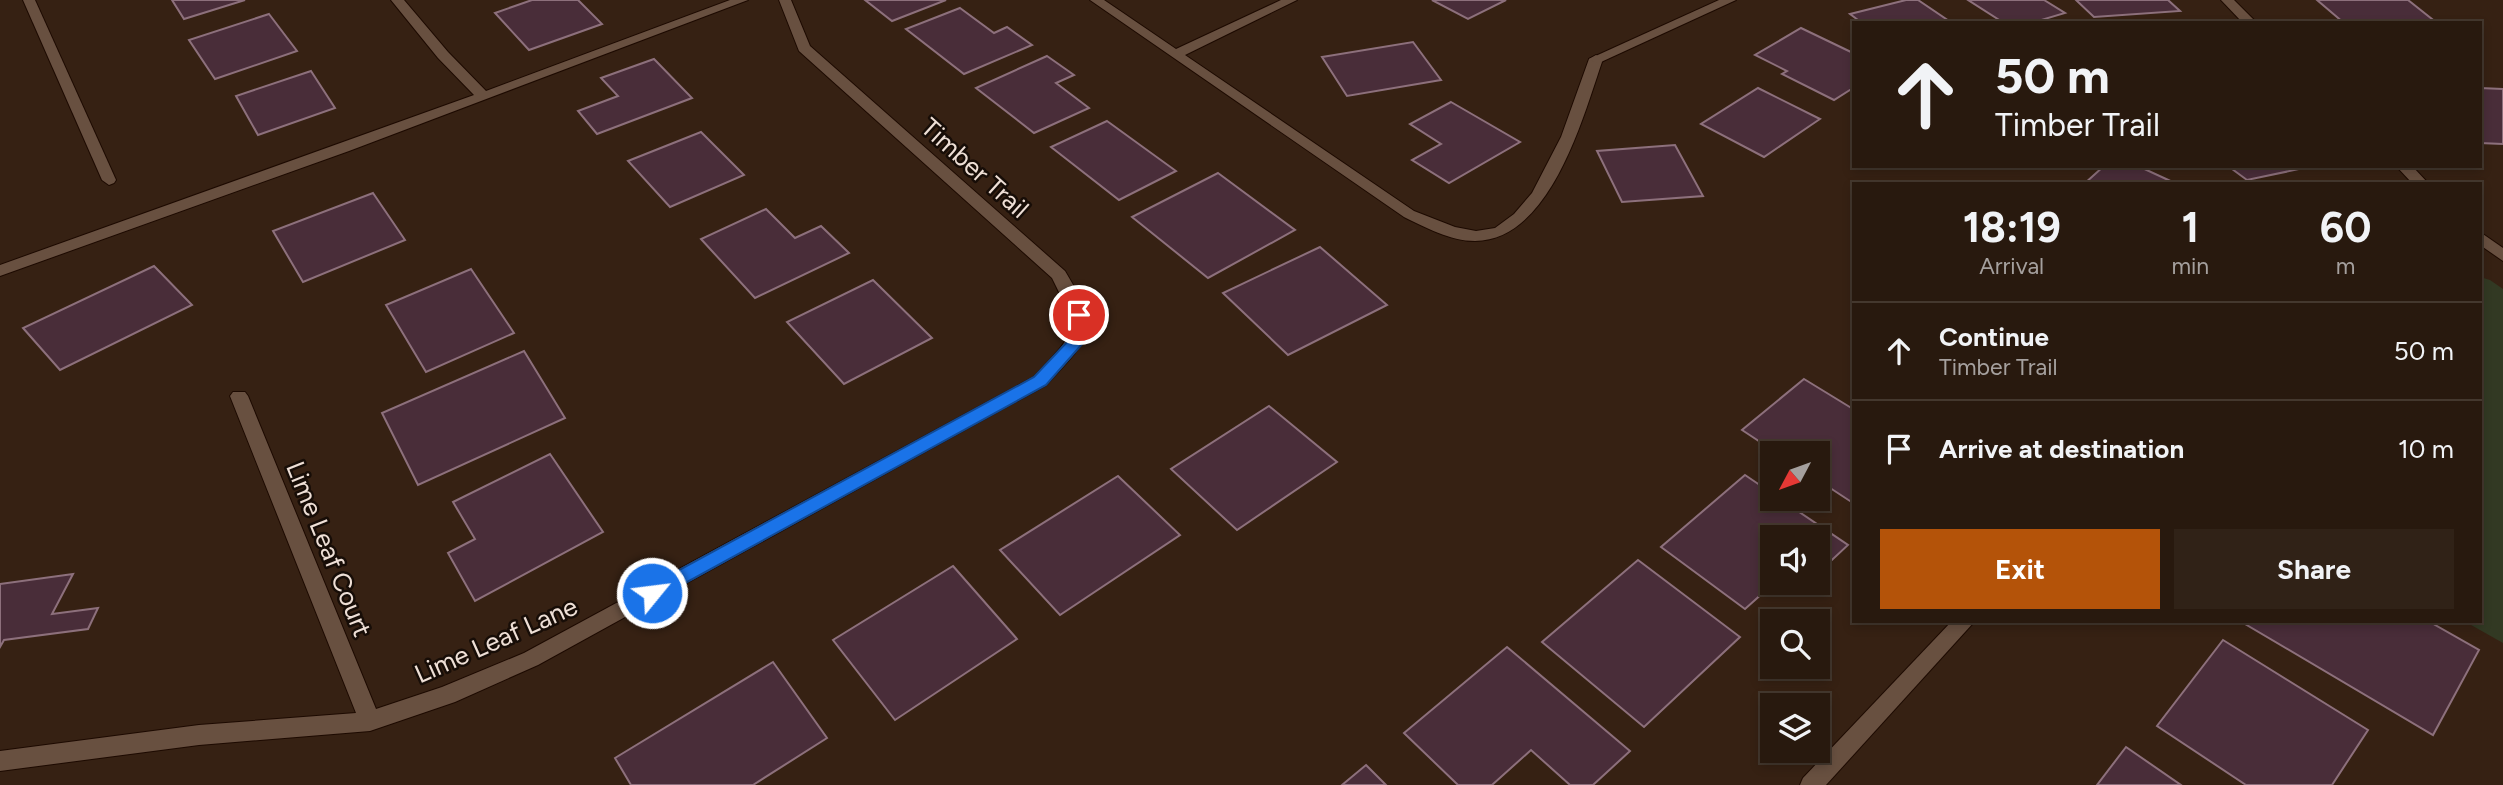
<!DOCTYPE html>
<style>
:root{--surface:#28190e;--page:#302217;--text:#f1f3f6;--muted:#a5a09e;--line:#44382e;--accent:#b45309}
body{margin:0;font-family:Figtree,sans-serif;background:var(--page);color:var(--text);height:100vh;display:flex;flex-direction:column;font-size:26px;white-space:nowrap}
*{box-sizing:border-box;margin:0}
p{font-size:23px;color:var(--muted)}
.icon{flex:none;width:38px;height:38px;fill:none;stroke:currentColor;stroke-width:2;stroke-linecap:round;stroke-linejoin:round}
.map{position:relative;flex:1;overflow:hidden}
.drawer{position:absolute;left:1852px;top:182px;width:630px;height:441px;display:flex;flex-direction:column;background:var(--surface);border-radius:0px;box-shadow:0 4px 10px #0003,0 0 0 2px var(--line)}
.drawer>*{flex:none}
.top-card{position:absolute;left:1852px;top:21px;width:630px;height:147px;border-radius:0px;box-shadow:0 4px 10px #0003,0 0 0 2px var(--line);background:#28190e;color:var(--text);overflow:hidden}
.needle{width:46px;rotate:229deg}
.fabs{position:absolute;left:1760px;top:441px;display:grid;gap:14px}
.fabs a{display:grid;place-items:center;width:70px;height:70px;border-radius:0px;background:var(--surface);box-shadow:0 4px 10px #0003,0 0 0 2px var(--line);font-size:35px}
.pin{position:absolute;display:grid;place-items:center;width:60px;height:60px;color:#fff;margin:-30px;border:4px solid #fff;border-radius:50%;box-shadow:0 2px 7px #0007}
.me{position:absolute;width:77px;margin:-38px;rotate:61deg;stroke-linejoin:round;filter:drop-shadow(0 0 5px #0008)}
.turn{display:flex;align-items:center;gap:24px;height:147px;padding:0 28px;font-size:32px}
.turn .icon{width:91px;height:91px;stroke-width:2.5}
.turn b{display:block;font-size:49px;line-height:60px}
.eta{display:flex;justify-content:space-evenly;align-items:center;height:119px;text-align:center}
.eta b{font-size:42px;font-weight:700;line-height:49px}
.cta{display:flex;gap:14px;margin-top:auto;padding:14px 28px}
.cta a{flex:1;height:80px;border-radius:0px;background:var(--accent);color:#fff;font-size:28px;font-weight:700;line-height:80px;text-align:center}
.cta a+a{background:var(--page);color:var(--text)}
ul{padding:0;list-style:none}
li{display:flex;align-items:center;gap:21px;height:98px;padding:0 28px;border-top:2px solid var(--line)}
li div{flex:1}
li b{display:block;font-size:26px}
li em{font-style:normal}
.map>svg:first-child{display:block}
.green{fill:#323923}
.building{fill:#492d39;stroke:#8d707c;stroke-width:2}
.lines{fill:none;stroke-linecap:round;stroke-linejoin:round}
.lane-casing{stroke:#1d0a01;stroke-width:2}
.street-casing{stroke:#1d0a01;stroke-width:2}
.lane{fill:#685040;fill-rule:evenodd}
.street{fill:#685040;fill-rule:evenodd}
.route{fill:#1a73e8;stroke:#114b97;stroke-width:2}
.labels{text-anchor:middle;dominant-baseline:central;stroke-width:5;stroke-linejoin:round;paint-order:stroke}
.street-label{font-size:26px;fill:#eedfd6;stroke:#170d07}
</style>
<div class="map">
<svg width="2503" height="785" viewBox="0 0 2503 785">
<rect width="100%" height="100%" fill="#362113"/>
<path class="green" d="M2480,277L2490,280L2503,289V643L2464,621H2480Z"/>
<g class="building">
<path d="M172,0H245L184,19Z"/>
<path d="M532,0H578L602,24L529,50L495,13Z"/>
<path d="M865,0H946L892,21Z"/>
<path d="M1432,0H1506L1468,19Z"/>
<path d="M1906,0H1918L1952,23H1862L1850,14Z"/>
<path d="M1968,0H2044L2065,13L2031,23H2004Z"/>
<path d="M2076,0H2168L2180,11L2094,17Z"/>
<path d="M2317,0H2408L2437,23H2344Z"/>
<path d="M960,8L994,33L1007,27L1032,45L964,74L906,29Z"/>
<path d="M269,14L297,51L215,79L189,40Z"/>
<path d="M1801,28L1853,53V88L1834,100L1782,74L1787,71L1755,55Z"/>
<path d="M1413,42L1441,80L1347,96L1322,57Z"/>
<path d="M1047,56L1074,75L1056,83L1089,108L1034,133L976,88Z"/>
<path d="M654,59L692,98L597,134L578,111L618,96L601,78Z"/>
<path d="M311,71L335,108L258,135L236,96Z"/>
<path d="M1758,88L1820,119L1764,157L1701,124Z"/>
<path d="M2480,88L2503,89V144L2480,143Z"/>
<path d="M1451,102L1520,142L1449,183L1412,160L1441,144L1410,124Z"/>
<path d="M1107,121L1176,171L1119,200L1051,147Z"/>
<path d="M701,132L744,175L670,207L628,161Z"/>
<path d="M1675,145L1703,196L1622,202L1597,151Z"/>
<path d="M2104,166H2138L2177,184H2084Z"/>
<path d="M2228,166H2302L2304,168L2247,180Z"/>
<path d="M1218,173L1295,230L1208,278L1132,217Z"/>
<path d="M373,193L405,240L303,282L273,231Z"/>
<path d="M766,209L795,238L821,226L849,253L755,298L701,239Z"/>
<path d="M1320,247L1387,305L1288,355L1223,293Z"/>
<path d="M154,266L192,305L60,370L23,328Z"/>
<path d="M471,269L514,333L426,372L386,305Z"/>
<path d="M873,280L932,338L844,384L787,322Z"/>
<path d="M524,351L565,418L418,485L382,413Z"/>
<path d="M1804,379L1853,409V503L1818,480V453H1777L1742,430Z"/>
<path d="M1269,406L1337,462L1237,530L1171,469Z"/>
<path d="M550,454L603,532L475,601L448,553L475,539L453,502Z"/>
<path d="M1745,475L1773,494V499H1780L1848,545L1818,573V537H1773L1774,583L1745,609L1661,547Z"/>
<path d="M1118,476L1180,535L1060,615L1000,550Z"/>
<path d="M1638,560L1740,637L1644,727L1542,642Z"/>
<path d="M953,566L1017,639L895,720L833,640Z"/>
<path d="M73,574L52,614L98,608L88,629L4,640L0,647V584Z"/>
<path d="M2240,621H2428L2479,650L2433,735Z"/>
<path d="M2223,640L2368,730L2332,785H2246L2157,726Z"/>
<path d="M1507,647L1630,751L1593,785H1570L1531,750L1492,785H1458L1404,733Z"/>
<path d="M773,662L827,738L753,785H631L615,758Z"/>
<path d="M2126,747L2181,785H2097Z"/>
<path d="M1366,765L1386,785H1342Z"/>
</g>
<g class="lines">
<g class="lane-casing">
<g id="lane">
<path d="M391,0H404L448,52L486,91L730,0H748L349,151L0,276V265L474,95L438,58Z"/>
<path d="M1090,0H1104L1176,49L1281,0H1297L1185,55L1414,211L1455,227L1476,231L1495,228L1514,214L1532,193L1561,137L1589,59L1596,55L1603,59C1583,117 1551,240 1475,241C1450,241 1425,227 1404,217Z"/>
</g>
</g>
<g class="street-casing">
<g id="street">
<path d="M23,0H35L116,180L114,183L109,185L102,180Z"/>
<path d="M779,0H791L810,46L1065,271C1101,331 1090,338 1046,385L538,665L455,702L370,731L199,745L0,771V751L199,725L356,713L230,396L233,392H245L248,396L376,709L442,687L524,653L1034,377C1075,333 1080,334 1052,278L799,51Z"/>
<path d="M1719,0H1736L1601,62L1596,63L1589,59Z"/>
<path d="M2221,0H2234L2257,23H2243Z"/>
<path d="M2396,166H2412L2429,184H2413Z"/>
<path d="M2480,232L2503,248V261L2480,245Z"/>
<path d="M1952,621H1975L1826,785H1800L1803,778Z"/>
</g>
</g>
<use href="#lane" class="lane"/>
<use href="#street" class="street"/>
</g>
<path class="route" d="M1079,310L1086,315L1083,343L1046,385L658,598L652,601L646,598L643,593L646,588L1034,377L1068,341L1071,315Z"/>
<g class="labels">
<g class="street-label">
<text transform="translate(975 168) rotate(42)">Timber Trail</text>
<text transform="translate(329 549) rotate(68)">Lime Leaf Court</text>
<text transform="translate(496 640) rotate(-24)">Lime Leaf Lane</text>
</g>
</g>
</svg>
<div class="fabs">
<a><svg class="needle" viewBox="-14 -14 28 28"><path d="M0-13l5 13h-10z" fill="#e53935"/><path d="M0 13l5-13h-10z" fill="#a5a09e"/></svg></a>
<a><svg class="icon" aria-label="sound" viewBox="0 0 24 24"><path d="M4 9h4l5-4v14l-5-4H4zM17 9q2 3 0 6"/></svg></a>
<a><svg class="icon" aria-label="search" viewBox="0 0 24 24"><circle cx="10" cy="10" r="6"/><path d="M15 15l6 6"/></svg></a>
<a><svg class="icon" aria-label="layers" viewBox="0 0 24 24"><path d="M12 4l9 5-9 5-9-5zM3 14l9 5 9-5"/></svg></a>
</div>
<div class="pin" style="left:1079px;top:315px;background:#d93025"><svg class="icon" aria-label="arrive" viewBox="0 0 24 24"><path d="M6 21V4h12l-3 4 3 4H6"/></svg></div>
<svg class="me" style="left:652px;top:593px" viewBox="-20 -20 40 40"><circle r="17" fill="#1a73e8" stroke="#fff" stroke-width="3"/><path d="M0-11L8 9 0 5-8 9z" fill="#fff"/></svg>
<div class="top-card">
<div class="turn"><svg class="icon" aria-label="ahead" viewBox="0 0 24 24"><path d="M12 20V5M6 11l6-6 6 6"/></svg><div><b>50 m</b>Timber Trail</div></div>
</div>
<section class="drawer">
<div class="eta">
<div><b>18:19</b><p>Arrival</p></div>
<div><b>1</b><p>min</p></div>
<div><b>60</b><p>m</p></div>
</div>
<ul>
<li><svg class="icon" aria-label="ahead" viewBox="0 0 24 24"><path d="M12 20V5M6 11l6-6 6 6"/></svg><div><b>Continue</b><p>Timber Trail</p></div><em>50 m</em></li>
<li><svg class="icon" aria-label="arrive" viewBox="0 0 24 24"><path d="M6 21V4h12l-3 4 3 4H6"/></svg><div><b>Arrive at destination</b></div><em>10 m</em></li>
</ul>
<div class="cta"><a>Exit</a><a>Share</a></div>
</section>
</div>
